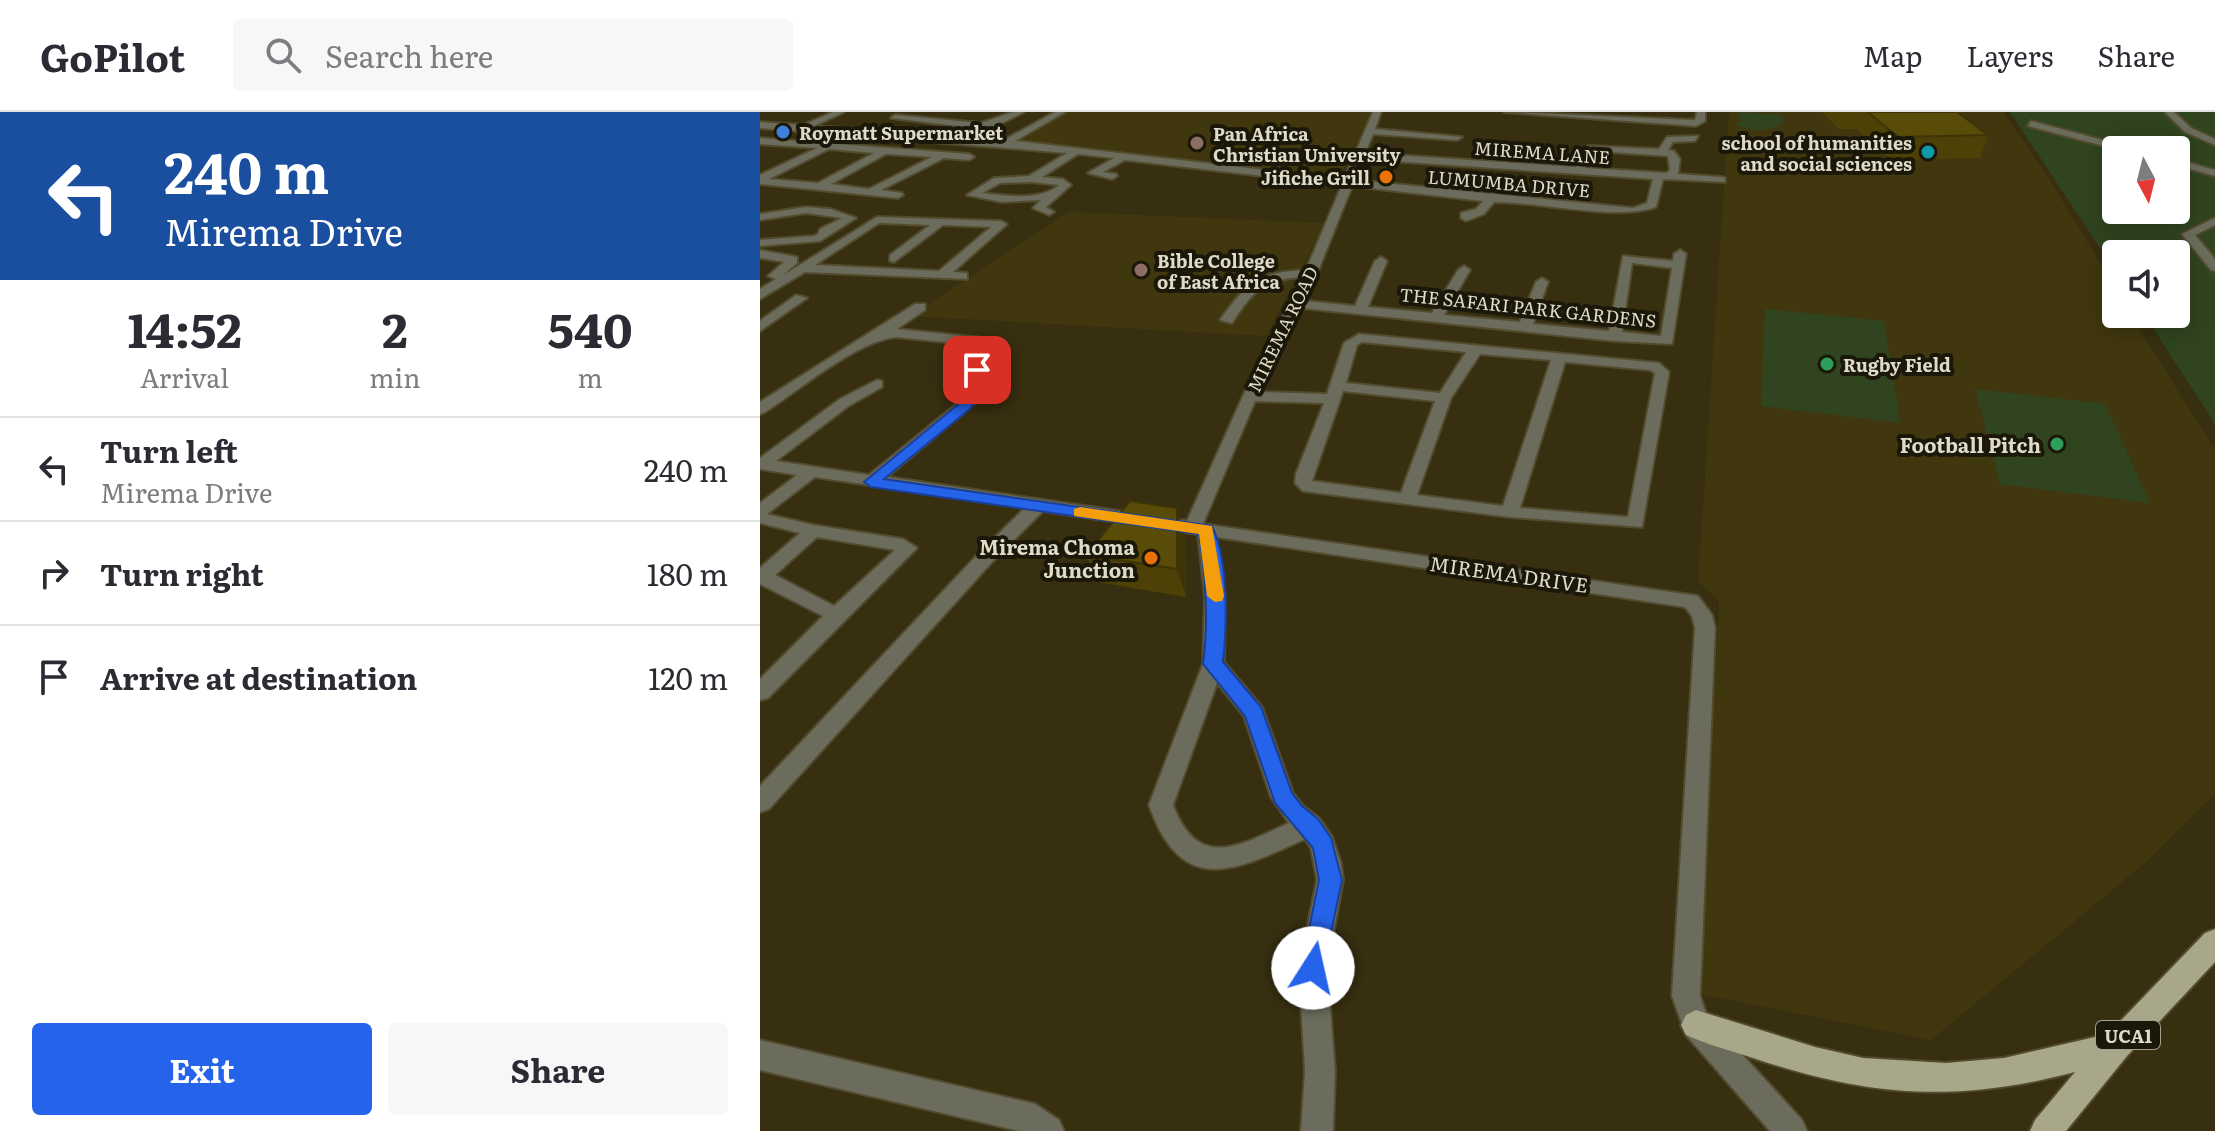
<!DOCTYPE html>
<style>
:root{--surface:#fff;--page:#f7f7f7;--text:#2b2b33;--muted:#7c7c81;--line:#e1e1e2;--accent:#2563eb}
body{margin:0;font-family:Literata,serif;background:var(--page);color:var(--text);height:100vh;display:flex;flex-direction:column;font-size:30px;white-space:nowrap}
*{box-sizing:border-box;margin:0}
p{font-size:26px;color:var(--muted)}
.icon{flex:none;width:44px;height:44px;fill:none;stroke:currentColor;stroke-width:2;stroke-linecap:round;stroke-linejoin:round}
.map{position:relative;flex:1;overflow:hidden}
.panel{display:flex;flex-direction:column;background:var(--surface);width:760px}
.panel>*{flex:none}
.hud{background:#1a4fa0;color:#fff;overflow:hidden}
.needle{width:52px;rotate:173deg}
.buttons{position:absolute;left:1342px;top:24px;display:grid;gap:16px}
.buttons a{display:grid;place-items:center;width:88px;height:88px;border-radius:8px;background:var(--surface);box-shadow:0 4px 20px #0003;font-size:40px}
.pin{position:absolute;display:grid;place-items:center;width:68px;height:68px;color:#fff;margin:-34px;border-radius:16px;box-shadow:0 4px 12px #0006}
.me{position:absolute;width:88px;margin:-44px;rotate:10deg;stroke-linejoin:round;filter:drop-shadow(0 0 6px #0008)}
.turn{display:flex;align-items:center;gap:28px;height:168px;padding:0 32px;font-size:36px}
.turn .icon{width:104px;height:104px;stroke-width:2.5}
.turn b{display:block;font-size:56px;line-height:68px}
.eta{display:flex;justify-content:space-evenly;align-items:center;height:136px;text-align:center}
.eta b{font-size:48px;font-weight:700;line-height:56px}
.action{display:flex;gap:16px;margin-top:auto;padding:16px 32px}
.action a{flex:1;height:92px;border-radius:8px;background:var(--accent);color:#fff;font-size:32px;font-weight:700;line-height:92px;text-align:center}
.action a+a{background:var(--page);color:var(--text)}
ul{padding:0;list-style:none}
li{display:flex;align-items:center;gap:24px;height:104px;padding:0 32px;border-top:2px solid var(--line)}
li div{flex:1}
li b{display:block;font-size:30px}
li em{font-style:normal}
header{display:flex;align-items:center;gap:48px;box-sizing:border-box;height:112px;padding:0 40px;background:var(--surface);border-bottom:2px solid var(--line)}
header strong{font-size:38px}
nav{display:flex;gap:44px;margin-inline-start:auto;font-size:28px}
.search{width:560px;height:72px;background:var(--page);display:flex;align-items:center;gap:20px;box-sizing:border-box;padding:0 28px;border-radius:8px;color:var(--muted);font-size:30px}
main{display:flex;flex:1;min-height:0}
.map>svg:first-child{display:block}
.built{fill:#40370f}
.green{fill:#304420;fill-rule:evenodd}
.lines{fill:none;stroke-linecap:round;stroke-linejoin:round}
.minor-casing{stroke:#524b2e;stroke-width:4}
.major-casing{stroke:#524b2e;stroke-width:4}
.minor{fill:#6c6c5d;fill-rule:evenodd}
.major{fill:#a9a789;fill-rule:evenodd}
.wall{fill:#4d4107}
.shaded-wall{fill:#3e3506}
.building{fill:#594c08;stroke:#3e3506;stroke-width:2}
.route{fill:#2563eb;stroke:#184099;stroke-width:2}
.slow{fill:#f59e0b}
.shop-dot{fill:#3f7fe0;stroke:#1b180a;stroke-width:3}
.education-dot{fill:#8d6e63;stroke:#1b180a;stroke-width:3}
.culture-dot{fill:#0f9aa8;stroke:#1b180a;stroke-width:3}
.food-dot{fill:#e8710a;stroke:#1b180a;stroke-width:3}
.leisure-dot{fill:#2e9e5b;stroke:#1b180a;stroke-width:3}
.labels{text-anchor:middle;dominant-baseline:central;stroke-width:8;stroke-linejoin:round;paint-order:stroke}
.far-poi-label{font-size:18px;font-weight:bold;fill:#dfdbc9;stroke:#1b180a;text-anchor:start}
.far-street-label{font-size:18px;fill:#dfdbc9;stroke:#1b180a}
.shield{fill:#1b180a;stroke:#a4a090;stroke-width:2}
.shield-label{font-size:18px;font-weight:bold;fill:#dfdbc9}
.poi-label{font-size:20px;font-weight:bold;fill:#dfdbc9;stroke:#1b180a;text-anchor:end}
.street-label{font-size:20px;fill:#dfdbc9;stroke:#1b180a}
</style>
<header>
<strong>GoPilot</strong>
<div class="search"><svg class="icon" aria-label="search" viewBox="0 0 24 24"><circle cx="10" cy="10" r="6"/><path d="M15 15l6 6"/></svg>Search here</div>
<nav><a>Map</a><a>Layers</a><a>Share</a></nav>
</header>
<main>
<section class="panel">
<div class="hud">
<div class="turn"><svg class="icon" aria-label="left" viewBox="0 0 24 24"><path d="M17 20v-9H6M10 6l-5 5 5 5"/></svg><div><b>240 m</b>Mirema Drive</div></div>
</div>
<div class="eta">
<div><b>14:52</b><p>Arrival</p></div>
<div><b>2</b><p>min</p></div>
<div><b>540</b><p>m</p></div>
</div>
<ul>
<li><svg class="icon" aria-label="left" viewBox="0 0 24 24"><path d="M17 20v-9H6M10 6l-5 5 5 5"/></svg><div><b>Turn left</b><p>Mirema Drive</p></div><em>240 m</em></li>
<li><svg class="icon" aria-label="right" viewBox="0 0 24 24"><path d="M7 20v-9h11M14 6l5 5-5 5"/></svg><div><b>Turn right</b></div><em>180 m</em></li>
<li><svg class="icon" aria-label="arrive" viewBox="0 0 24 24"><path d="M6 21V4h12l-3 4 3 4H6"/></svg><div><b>Arrive at destination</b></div><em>120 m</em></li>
</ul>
<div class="action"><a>Exit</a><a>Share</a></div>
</section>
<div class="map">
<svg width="1455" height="1019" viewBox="0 0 1455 1019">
<rect width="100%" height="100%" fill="#372f10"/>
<g class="built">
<path d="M302,0H612L580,65L250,28Z"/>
<path d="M969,0H1243L1289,67L1344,157L1356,179V202H1370L1455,338V682L1385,751L1171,928L935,881L959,500V488L938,470Z"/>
<path d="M309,100L565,111L506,224L150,204Z"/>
</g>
<g class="green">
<path d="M981,0L1022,3L1024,10C1011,19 991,21 977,12L983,8L978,2Z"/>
<path d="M1250,0H1455V312L1384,202H1416V142H1356V160ZM1356,38H1416V98H1356Z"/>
<path d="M1005,197L1124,209L1140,311L1001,294Z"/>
<path d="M1215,277L1345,292L1390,391L1240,372Z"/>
</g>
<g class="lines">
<g class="minor-casing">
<g id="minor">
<path d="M73,0H84L54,14L244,28L295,0H305L255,29L584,67L613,0H621L615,17L702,25L697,28L613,22L605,41L816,55L828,34L899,37L907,25L938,24L935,29L913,30L908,38L914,39L920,47L918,62L961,65L965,66V70L903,67L896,95C856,109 781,90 734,90L724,102L706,109L701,106V101L716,97L723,89L592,74L546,189L595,194L615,149L621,145L627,149L608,195L672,201L698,158L704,154L710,158L684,203L760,210L776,170L782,166L788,170L773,212L849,219L863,144L913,149L914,142L920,138L926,142L912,232L855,229L542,196L500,280L567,282L584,231L599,222L899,251L909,260L882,415L750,405L543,379L535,371L536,362L564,291L495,289L443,412L938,484L952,503L955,516L940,884L947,904L1042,1008L1047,1019H1010L926,923L912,884L935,516L932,504L925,495L456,425L465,485L464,550L502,595L533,681L543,694L559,706L572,725L581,752L583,768L567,856L575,959L573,1019H541L545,959L539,856L557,768L551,736L545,727C474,759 422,786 389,693L443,552L445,485L438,422L283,399L232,450L9,697L0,700V674L218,442L265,396L55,365L7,402L53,413L143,427L157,436L8,586L0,588V567L63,504L0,472V456L40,421L0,411V391L37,363L0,357V346L80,287L117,268L122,269V275L90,293L16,349L109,363L204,286L213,233L136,225C95,230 41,277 5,300L0,302V290L155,192H165V198L137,217L223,226L227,233L219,288L127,365L427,409L483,284L543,165C503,167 493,179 472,211L460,208C487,170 499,160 546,158L582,73L365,48L343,60L356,62L357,64L352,67L328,61L354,46L318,42L282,65L303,67L311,73L286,95L294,100L289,103L273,96L281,88L242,90L207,83L234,66L269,64L307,41L0,16V10L43,13ZM834,39L908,44L910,58L907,61L825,56ZM602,47L893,67L887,91L873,96L594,68ZM271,70L299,73C281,89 246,84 222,81L240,71ZM872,151L912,156L901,224L862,220ZM602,230L706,240L680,281L586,271L597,233ZM720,242L791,248L743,394L657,383L691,286ZM805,250L890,258L895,261L868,405L760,396ZM583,279L675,289L641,381L552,369ZM57,425L135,438L74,494L15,463ZM457,571L484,604L511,685L529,711C479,734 438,759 413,693Z"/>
<path d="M253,0H264L238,13L221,17L131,6L135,3L221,11Z"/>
<path d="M744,0L935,8L937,0H945V9L936,14Z"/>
<path d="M1405,0H1414L1431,16L1455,27V33L1425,20Z"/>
<path d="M1271,9L1373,36L1375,38H1359L1268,14Z"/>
<path d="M0,26L209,42L214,45L209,48L184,46L121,78L142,81L143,83L138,86L0,72V63L57,36L0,32ZM69,37L114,41L58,71L9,67ZM126,42L172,45L109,77L71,72Z"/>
<path d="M1416,47L1455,58V64L1416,53Z"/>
<path d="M46,95L70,97L96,106L60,129L0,134V128L54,124L58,122L60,117L82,106L46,101L0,108V102Z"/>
<path d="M117,105L241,109L247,112L193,160L207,161V167L45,160L0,187V177L16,167L8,164L24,150L0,146V138L37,145V151L22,164ZM119,111L170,113L130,143V149L134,150L183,113L231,115L179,159L55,153Z"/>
<path d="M1455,106V113L1435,123L1455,147V159L1451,158L1422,122Z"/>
<path d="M36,183L47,186L0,219V209Z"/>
<path d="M0,928L275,992L299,1008L304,1019H259L0,958Z"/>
</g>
</g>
<g class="major-casing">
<path id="major" d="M1455,817V850L1367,944L1306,1019H1270L1275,1008L1315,960C1196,991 1112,985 996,947C972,939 948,933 926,923L921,913L926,903L936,898L1055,935L1103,946L1186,951L1244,946L1348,922L1445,821Z"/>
</g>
<use href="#minor" class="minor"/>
<use href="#major" class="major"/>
</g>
<g class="wall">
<path d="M1062,0H1197L1228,23L1220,46L1131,48L1096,17H1079Z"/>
<path d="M425,423L426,485L337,470L326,443Z"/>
</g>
<path class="shaded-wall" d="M417,396L425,423L426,485L417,457Z"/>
<g class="building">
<path d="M1108,0H1197L1228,23L1138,25Z"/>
<path d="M370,389L417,396V457L326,443Z"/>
</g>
<path class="route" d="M217,254L223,258L220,283L211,296L124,367L452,414C469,450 467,512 463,550L501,595L532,681L542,694L558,707L571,726L582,768L562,864L553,868L544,864L541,856L559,768L553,736L515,691L485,604L443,552C449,508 446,466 439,422L111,375L104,370L201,290L207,283L210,258Z"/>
<path class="slow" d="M320,395L452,414L464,484L462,489L455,490L447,484L439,422L314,404V397Z"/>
<circle class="shop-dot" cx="23" cy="20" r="8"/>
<g class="education-dot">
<circle cx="437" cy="31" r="8"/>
<circle cx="381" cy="158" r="8"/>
</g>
<circle class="culture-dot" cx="1168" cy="40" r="8"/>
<g class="food-dot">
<circle cx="626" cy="65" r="8"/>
<circle cx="391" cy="446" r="8"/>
</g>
<g class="leisure-dot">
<circle cx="1067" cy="252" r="8"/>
<circle cx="1297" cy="332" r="8"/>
</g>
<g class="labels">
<g class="far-poi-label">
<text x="39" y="20">Roymatt Supermarket</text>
<text x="453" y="21">Pan Africa<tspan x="453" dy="21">Christian University</tspan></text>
<text x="1152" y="30" text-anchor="end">school of humanities<tspan x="1152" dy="21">and social sciences</tspan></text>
<text x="610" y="65" text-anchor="end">Jifiche Grill</text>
<text x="397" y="148">Bible College<tspan x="397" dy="21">of East Africa</tspan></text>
<text x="1083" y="252">Rugby Field</text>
</g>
<g class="far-street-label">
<text transform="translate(782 40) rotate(4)">MIREMA LANE</text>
<text transform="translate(749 71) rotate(5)">LUMUMBA DRIVE</text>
<text transform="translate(768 195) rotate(6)">THE SAFARI PARK GARDENS</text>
<text transform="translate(522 217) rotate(-64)">MIREMA ROAD</text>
</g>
<rect class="shield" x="1336" y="909" width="64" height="28" rx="6"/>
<g class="shield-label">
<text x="1368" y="923">UCA1</text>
</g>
<g class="poi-label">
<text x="1281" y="332">Football Pitch</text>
<text x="375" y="434">Mirema Choma<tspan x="375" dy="23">Junction</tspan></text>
</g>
<g class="street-label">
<text transform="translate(749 461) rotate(8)">MIREMA DRIVE</text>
</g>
</g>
</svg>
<div class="buttons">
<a><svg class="needle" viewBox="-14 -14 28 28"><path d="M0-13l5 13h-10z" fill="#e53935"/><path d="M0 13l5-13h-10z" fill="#7c7c81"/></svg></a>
<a><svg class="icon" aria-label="sound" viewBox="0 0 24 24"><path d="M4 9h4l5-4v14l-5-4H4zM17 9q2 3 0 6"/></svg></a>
</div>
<div class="pin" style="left:217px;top:258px;background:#d93025"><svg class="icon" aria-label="arrive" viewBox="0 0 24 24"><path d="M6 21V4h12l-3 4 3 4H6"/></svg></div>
<svg class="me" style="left:553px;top:856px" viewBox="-20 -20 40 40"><circle r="19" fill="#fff"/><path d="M0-13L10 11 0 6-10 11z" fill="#2563eb"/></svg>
</div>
</main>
